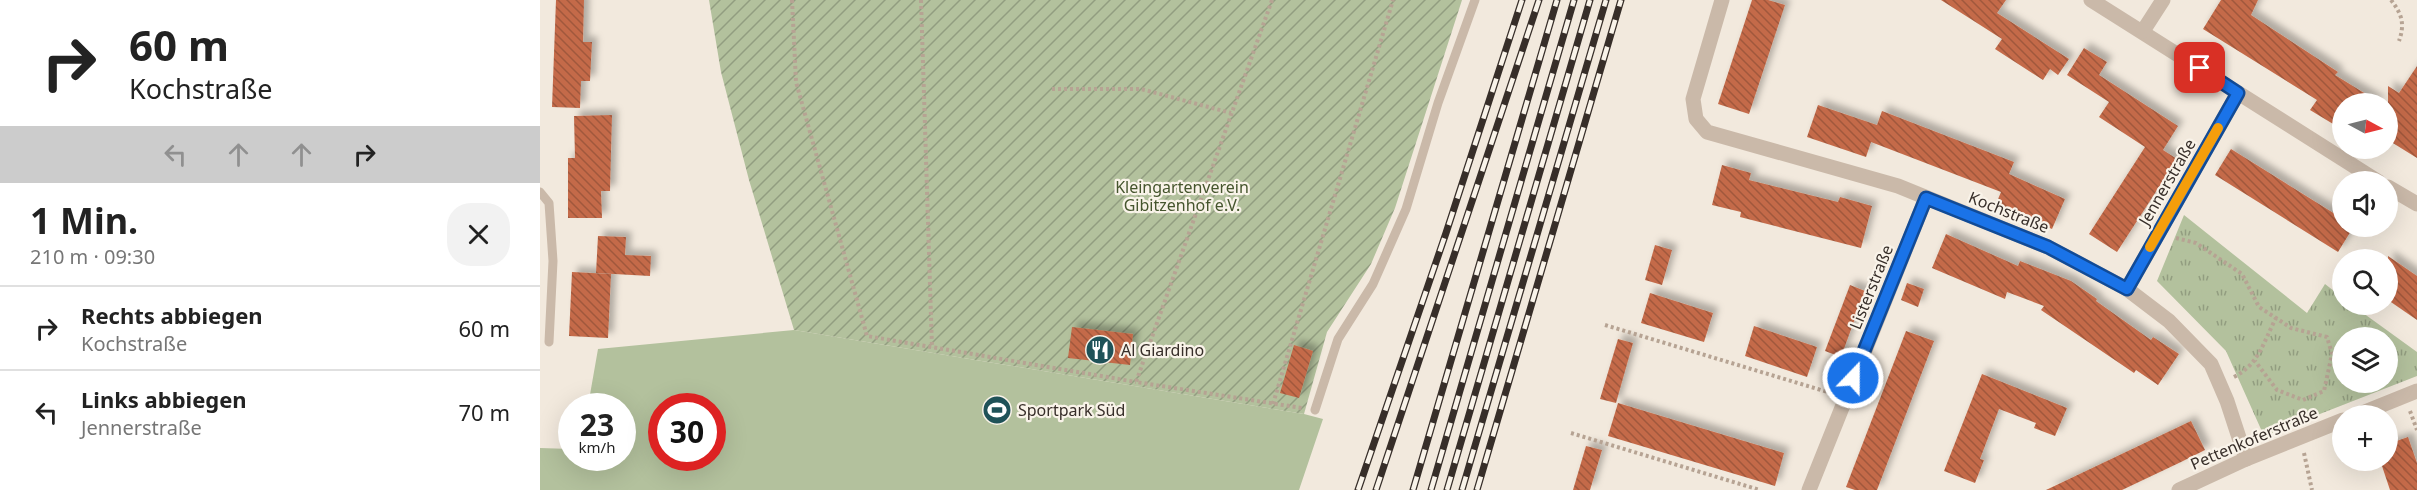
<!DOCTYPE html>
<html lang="de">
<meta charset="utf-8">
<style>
:root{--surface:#fff;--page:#f2f2f2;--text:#222;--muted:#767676;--line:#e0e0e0}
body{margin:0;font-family:"Noto Sans",sans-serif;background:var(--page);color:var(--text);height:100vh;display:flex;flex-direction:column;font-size:22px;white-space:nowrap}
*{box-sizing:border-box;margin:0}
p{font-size:20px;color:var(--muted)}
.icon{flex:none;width:33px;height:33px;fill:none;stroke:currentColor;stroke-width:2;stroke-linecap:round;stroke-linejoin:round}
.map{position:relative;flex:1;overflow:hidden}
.sheet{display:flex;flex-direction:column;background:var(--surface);width:540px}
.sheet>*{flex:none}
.guide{background:#fff;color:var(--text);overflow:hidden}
.needle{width:39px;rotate:97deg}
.fabs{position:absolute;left:1792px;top:93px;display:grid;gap:12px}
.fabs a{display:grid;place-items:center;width:66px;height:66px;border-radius:50%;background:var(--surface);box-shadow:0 6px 24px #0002;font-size:30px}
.speed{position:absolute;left:18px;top:393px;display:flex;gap:12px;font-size:30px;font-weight:700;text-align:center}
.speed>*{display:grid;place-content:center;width:78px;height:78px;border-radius:50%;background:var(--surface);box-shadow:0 6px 24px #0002;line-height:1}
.speed small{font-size:15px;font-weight:400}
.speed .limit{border:9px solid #d22;background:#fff;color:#111}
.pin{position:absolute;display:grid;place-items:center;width:51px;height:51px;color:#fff;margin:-26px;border-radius:12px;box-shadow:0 3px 9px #0006}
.me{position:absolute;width:66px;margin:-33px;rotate:22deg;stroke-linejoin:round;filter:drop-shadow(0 0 4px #0008)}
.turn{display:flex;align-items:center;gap:21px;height:126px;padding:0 30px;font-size:27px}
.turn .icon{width:78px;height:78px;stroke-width:2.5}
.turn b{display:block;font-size:42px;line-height:51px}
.lanes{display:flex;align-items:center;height:57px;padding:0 30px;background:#0003;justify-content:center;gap:30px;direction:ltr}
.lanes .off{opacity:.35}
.round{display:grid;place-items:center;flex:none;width:63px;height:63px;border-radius:24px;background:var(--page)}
.head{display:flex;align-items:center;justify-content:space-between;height:102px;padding:0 30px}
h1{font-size:36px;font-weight:700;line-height:45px}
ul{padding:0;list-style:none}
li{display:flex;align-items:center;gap:18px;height:84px;padding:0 30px;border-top:2px solid var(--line)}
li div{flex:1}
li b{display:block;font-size:22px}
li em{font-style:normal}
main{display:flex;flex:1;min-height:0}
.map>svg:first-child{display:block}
.grass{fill:#b3c19d;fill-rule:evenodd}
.park{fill:url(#park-tufts);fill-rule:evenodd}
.garden{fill:url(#garden-furrows)}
.building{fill:url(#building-back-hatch);filter:url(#shadow)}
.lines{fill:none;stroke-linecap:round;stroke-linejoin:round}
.path{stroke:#b6a393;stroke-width:4;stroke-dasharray:3 3;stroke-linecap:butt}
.lane{stroke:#cab9a9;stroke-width:9}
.street{stroke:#cab9a9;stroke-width:15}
.rail-casing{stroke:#372e29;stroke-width:7}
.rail{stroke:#f9f3e9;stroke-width:4.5;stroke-dasharray:14;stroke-linecap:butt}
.route-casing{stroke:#114b97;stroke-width:15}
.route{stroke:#1a73e8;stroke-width:10}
.slow{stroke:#f59e0b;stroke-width:10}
.labels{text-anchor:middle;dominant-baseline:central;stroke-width:4.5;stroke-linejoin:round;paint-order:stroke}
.street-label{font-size:16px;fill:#372e29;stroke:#f9f3e9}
.park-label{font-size:16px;fill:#45552d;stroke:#f9f3e9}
.poi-label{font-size:16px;fill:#372e29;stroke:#f9f3e9;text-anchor:start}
</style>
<main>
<section class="sheet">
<div class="guide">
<div class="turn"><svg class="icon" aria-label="right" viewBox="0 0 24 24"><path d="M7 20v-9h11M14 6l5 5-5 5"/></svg><div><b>60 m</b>Kochstraße</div></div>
<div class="lanes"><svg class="icon off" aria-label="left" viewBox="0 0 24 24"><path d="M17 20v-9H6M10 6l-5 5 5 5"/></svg><svg class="icon off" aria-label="ahead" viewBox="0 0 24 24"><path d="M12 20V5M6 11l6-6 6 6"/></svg><svg class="icon off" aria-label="ahead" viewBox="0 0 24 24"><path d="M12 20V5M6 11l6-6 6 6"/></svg><svg class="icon" aria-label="right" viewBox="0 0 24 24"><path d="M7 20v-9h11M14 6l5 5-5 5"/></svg></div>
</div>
<div class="head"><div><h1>1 Min.</h1><p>210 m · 09:30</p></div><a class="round"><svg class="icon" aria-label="close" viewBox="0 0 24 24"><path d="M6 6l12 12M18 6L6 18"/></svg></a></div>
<ul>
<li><svg class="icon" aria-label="right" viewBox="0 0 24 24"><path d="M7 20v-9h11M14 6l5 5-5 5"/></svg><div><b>Rechts abbiegen</b><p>Kochstraße</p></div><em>60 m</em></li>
<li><svg class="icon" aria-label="left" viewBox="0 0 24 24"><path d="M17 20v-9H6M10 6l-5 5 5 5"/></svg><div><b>Links abbiegen</b><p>Jennerstraße</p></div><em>70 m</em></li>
</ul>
</section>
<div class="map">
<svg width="1877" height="490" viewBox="0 0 1877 490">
<defs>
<pattern id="park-tufts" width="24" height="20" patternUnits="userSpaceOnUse" patternTransform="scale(1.5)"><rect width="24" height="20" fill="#b3c19d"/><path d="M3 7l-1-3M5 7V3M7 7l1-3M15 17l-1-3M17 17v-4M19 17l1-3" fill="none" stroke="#929d80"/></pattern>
<pattern id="garden-furrows" width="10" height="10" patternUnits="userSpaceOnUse" patternTransform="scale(1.5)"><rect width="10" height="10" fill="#b3c19d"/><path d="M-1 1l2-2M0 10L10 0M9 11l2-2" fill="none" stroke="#929d80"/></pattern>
<pattern id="building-back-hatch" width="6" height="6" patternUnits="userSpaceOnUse" patternTransform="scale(1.5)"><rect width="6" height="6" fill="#c46b49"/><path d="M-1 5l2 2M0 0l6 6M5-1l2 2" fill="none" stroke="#a0583d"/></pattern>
<filter id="shadow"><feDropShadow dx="5.5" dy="-5.5" stdDeviation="3" flood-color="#0004"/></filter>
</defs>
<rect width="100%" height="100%" fill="#f2e9dd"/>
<path class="grass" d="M254,330L764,414L783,419L759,490H0V448L31,449L32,458H82V406H48L58,349ZM122,406H172V458H122Z"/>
<path class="park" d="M1644,215L1767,313L1785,284L1803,298V304L1812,305L1877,352V376L1724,436L1686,351L1617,281ZM1803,338H1848V382H1803Z"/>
<path class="garden" d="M169,0H922L855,208L831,264L787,332L764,414L254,330L209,180L181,72Z"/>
<g class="building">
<path d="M16,0H44L43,42H52L50,81H41L40,108L12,107Z"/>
<path d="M1212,0H1228L1245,5L1209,114L1178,104Z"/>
<path d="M1401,0H1466L1457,13L1529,59L1518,75L1510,69L1503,80L1455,49L1462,39Z"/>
<path d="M1681,0H1718L1711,15L1798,72L1795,75L1842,104H1803V130L1770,110L1777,100L1663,29Z"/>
<path d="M1544,48L1567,62L1559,75L1638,126L1623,150L1637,159L1577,252L1549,234L1605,147L1559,117L1569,102L1527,75Z"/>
<path d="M1877,66V158L1848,140V86L1859,93Z"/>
<path d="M1278,105L1337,125L1342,111L1474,162L1469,174L1525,199L1512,229L1456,204L1461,192L1331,142L1326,157L1267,137Z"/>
<path d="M72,115L70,191H61L62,218H28V158H35L34,116Z"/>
<path d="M1691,149L1803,219V226H1814L1798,252L1675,175Z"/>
<path d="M1182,165L1211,173L1209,180L1298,202L1300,197L1332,206L1321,248L1200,217L1201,212L1172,205Z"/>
<path d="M1406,234L1478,266L1480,261L1531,281L1557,299L1556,301L1611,340L1613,337L1639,354L1618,385L1596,370L1594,373L1501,310L1504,306L1467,292L1465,299L1392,268Z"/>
<path d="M58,236L86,237L85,255L111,256L110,276L56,273Z"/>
<path d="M1115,245L1132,250L1122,285L1105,280Z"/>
<path d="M1848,256L1877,276V320L1848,300Z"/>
<path d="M32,272L71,274L68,338L29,336Z"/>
<path d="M1367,283L1384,289L1378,307L1361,300Z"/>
<path d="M1310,285L1325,291L1301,357L1285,351Z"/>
<path d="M1110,293L1173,313L1164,342L1101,323Z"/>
<path d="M1214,326L1277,347L1267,377L1205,356Z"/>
<path d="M532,327L593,334L590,365L528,358Z"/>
<path d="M1366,331L1394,341L1337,490H1315L1306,487Z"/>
<path d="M1078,339L1093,343L1076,403L1060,399Z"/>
<path d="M754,345L773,351L759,398L740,393Z"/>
<path d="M1442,374L1527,408L1515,436L1494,428L1496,423L1459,409L1440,459L1444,460L1435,483L1404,471Z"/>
<path d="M1078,403L1244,453L1235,486L1068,436Z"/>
<path d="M1651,421L1665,450L1641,462L1582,490H1506Z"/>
<path d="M1868,437L1877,463V490H1850L1840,460H1848V444Z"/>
<path d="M1046,446L1062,450L1050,490H1033Z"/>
</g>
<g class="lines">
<g class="path">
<path d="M252,0L256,82L327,336L596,382"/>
<path d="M381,0L392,348"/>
<path d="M732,0L596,382L762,408"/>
<path d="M1851,0C1862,14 1865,24 1859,41"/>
<path d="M512,89H601L691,113"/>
<path d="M1636,238L1656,243L1702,274L1719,307L1736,318L1751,328L1787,337L1792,354L1784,391L1763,400L1737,390L1715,361"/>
<path d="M1065,325L1291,393"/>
<path d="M1694,377C1719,364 1723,343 1736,318"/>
<path d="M733,404L853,0"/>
<path d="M1870,411L1877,430"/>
<path d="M1031,433L1220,490"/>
<path d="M1764,453L1772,490"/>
</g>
<g class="lane">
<path d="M0,192L9,203L13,261L9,342"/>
<path d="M775,410L798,339L833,284L866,209L898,103L935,0"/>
</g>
<g class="street">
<path d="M1182,0L1153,99L1156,119L1167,132L1358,186L1508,247L1587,289L1629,321L1671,364L1687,401L1706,459"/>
<path d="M1551,0L1839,182"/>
<path d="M1603,31L1623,0"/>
<path d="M1848,187L1877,204"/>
<path d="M1587,289L1698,93"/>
<path d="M1815,416L1877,391"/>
<path d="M1269,490L1386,198"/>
<path d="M1639,490L1706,459L1803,420"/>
</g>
<g class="rail-casing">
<g id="rail">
<path d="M818,490L906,233L982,0"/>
<path d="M836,490L999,0"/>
<path d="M873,490L1017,0"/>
<path d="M891,490L1034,0"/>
<path d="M907,490L1050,0"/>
<path d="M922,490L1066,0"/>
<path d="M937,490L1081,0"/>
</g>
</g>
<use href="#rail" class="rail"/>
</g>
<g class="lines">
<g class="route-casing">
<path id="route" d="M1313,378L1386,198L1508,247L1587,289L1698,93L1660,68"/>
</g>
<use href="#route" class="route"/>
<path class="slow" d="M1610,247L1678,128"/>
</g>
<defs>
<g id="restaurant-disc" transform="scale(1.5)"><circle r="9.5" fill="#1f5258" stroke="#f9f3e9"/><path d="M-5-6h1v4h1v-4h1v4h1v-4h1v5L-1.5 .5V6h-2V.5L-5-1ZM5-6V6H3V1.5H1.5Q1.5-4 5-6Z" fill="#fff"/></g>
<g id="stadium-disc" transform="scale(1.5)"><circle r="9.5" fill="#1f5258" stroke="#f9f3e9"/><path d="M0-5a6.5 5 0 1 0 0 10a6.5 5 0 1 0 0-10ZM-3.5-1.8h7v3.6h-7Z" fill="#fff"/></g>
</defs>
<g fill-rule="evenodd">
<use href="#restaurant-disc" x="560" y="350"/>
<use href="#stadium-disc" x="457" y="410"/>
</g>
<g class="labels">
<g class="street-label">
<text transform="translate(1627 182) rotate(-60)">Jennerstraße</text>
<text transform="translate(1469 212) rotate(22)">Kochstraße</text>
<text transform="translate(1331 287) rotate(-68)">Listerstraße</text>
<text transform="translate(1714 438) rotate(-23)">Pettenkoferstraße</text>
</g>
<g class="park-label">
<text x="642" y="187">Kleingartenverein<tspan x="642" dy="18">Gibitzenhof e.V.</tspan></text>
</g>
<g class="poi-label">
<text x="581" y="350">Al Giardino</text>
<text x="478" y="410">Sportpark Süd</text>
</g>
</g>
</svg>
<div class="fabs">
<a><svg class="needle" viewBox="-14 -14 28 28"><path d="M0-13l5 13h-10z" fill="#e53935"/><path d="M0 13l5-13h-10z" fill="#767676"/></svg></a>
<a><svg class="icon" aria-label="sound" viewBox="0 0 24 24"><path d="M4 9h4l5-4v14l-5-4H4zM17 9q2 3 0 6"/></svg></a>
<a><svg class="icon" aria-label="search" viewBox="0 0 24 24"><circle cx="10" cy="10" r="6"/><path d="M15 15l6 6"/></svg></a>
<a><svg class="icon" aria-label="layers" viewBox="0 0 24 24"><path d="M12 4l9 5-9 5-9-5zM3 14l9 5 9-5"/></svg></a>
<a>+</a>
</div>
<div class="speed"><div>23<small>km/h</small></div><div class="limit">30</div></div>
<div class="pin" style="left:1660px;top:68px;background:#d93025"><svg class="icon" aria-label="arrive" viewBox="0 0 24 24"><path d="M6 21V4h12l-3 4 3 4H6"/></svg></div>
<svg class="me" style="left:1313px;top:378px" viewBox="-20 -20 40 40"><circle r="17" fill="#1a73e8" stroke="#fff" stroke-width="3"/><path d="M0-11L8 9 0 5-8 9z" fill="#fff"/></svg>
</div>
</main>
